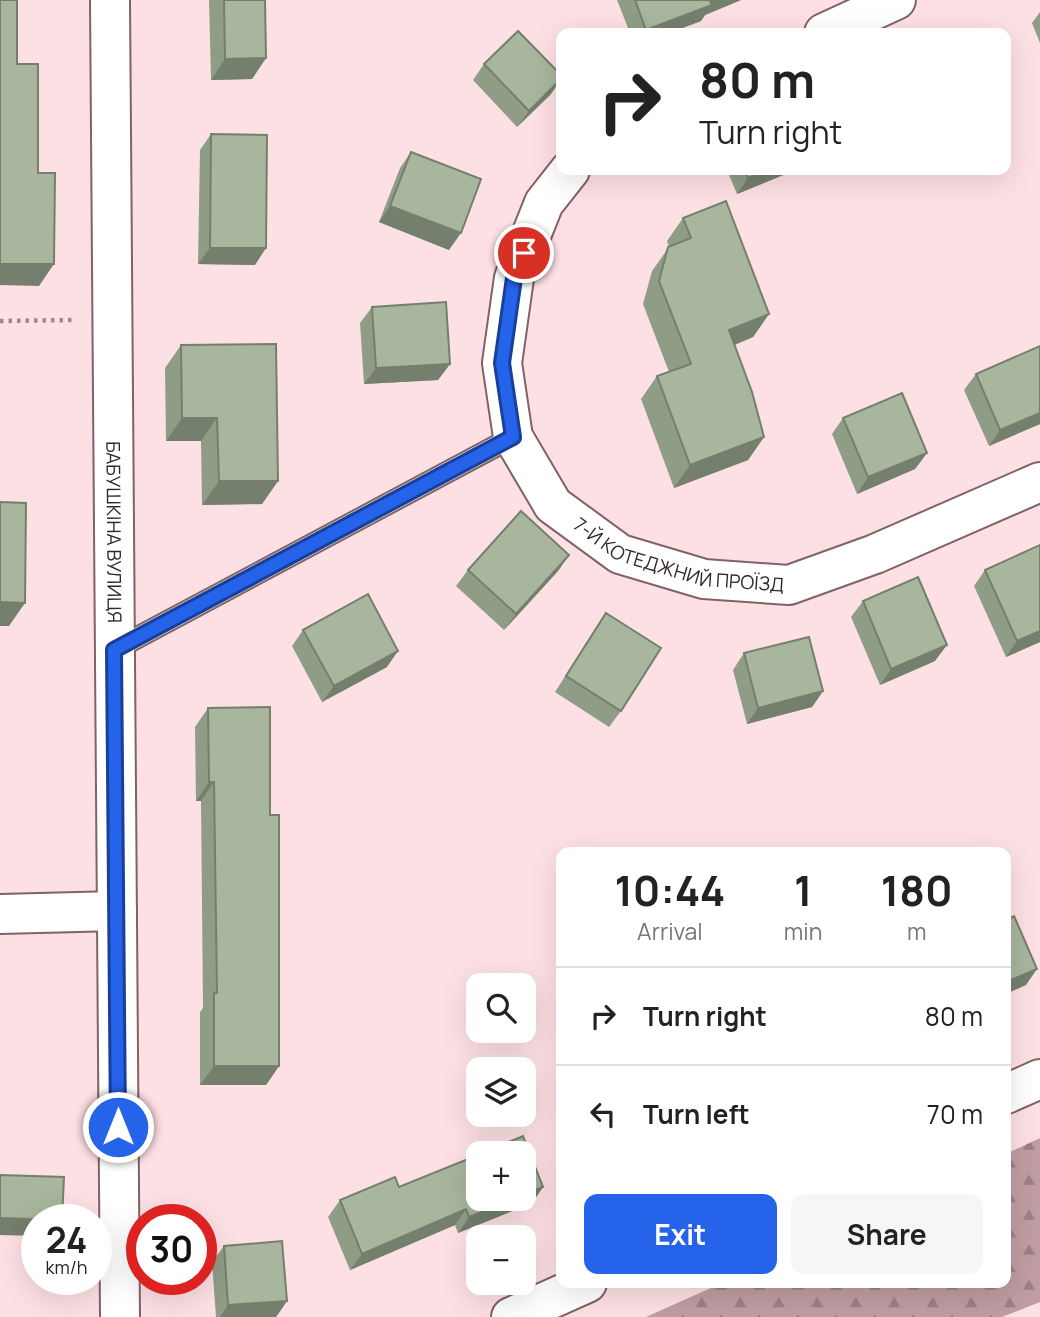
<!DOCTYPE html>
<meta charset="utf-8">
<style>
:root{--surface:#fff;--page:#f6f6f6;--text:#222;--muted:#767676;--line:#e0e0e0;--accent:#2563eb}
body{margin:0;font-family:Manrope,sans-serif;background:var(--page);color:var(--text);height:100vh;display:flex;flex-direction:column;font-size:26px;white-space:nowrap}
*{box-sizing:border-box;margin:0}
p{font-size:23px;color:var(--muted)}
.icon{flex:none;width:38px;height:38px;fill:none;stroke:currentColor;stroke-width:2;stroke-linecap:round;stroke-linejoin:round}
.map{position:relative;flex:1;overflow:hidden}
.details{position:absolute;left:556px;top:847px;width:455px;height:441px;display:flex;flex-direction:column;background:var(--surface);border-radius:14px;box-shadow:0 7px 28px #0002}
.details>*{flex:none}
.top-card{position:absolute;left:556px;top:28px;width:455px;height:147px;border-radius:14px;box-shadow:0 7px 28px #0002;background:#fff;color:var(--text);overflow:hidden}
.controls{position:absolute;left:466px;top:973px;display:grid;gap:14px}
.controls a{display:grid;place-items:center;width:70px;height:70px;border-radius:14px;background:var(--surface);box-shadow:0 7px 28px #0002;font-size:35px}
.speed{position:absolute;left:21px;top:1204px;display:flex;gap:14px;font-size:35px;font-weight:700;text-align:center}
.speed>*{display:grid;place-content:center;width:91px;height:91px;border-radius:50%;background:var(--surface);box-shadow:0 7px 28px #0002;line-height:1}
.speed small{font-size:18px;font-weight:400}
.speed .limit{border:10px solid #d22;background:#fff;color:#111}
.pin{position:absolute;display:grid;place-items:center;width:60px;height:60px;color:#fff;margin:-30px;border:4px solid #fff;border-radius:50%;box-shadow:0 2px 7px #0007}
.me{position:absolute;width:77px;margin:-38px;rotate:0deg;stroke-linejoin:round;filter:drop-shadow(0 0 5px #0008)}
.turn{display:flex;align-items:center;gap:24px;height:147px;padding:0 28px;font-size:32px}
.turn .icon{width:91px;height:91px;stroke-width:2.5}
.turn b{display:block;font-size:49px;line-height:60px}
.eta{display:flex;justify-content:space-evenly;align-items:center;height:119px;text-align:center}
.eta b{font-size:42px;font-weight:700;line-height:49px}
.primary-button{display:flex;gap:14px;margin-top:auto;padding:14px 28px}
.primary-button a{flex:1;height:80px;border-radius:14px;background:var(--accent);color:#fff;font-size:28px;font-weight:700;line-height:80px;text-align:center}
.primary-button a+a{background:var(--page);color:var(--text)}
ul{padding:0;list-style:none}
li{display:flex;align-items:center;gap:21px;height:98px;padding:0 28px;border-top:2px solid var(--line)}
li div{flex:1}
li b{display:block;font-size:26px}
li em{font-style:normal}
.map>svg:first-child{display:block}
.forest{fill:url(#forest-firs)}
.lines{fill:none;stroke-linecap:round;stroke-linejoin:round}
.lane-casing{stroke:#816266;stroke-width:23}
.street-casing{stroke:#816266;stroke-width:42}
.path{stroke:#9d888b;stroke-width:4.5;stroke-dasharray:3.5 5;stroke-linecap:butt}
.lane{stroke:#fff;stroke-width:19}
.street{stroke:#fff;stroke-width:38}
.wall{fill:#909d86}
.shaded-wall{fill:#757f6d}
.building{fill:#a7b69c;stroke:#757f6d;stroke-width:2}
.route-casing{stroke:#184099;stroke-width:18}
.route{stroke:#2563eb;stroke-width:12}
.labels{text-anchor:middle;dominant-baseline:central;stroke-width:7;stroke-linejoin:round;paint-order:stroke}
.street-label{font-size:19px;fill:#332628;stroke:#fbf4f5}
</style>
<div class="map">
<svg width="1040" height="1317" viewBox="0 0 1040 1317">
<defs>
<pattern id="forest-firs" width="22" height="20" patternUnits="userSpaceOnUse" patternTransform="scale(1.75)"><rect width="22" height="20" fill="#bf9da2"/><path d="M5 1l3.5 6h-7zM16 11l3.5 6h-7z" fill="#9c8084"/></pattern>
</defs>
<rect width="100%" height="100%" fill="#fde0e4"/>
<path class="forest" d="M1040,1138V1302L1002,1317H646L722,1283H1006V1154Z"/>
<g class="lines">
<g class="lane-casing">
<path id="lane" d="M114,650L513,437"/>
</g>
<g class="street-casing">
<g id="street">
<path id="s1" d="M110,0L120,1317"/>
<path d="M824,33L896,0"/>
<path id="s2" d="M570,170L544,203L514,278L502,363L513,437L553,505L620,554L704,579L789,585L875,554L1040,482"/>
<path d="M0,914L117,911"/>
<path d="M1006,1094L1040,1079"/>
<path d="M511,1317L587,1283"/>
</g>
</g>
<path class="path" d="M0,321L73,320"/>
<use href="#lane" class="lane"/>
<use href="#street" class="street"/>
</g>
<g class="wall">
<path d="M209,0H265L266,58L252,79L211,80Z"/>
<path d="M617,0H741L705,15L701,21L669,33H630Z"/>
<path d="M1040,12V43L1032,23Z"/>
<path d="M484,64L551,94L517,127L473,80Z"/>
<path d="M211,134L255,265L198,264L200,150Z"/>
<path d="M411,152L449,250L379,222L400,168Z"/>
<path d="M727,170H794L793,171L737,194Z"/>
<path d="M683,218L769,314L753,337L735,345L764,437L748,460L674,488L641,399L657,376L669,372L643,304L652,271L669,247L667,241Z"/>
<path d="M372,307L450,364L438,380L364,384L360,323Z"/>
<path d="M181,345L278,481L262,504L202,505L201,441H166L165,368Z"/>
<path d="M976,374L1040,424L989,446L964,390Z"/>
<path d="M843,418L927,453L915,469L857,494L832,434Z"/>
<path d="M1040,545V642L1006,657L974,586L985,570Z"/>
<path d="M569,555L558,571L504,630L456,586L468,570Z"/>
<path d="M863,601L935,661L880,685L851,617Z"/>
<path d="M606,613L621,711L609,727L555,692Z"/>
<path d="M303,630L387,667L322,702L292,646Z"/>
<path d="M744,653L823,691L812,707L747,724L733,670Z"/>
<path d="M208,708L270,815L279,1066L266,1085H200V1012L203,1008L201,801H196L195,727Z"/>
<path d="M399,1187H543L532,1203L458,1233L455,1225L350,1270L328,1217L340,1200Z"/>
<path d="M224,1246L287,1301L276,1317H216L212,1262Z"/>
</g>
<g class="shaded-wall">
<path d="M713,0H741L705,15L701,21L669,33H644L646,30Z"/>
<path d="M266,58L252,79L211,80L225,59Z"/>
<path d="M562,78L551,94L517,127L529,111Z"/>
<path d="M769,170H794L793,171L737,194L748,178Z"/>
<path d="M390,206L461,233L449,250L379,222Z"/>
<path d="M210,248H266L255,265L198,264Z"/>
<path d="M0,264H54L39,286L0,285Z"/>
<path d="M769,314L753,337L713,353L729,330Z"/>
<path d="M450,364L438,380L364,384L376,368Z"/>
<path d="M1040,413V424L989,446L1000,430Z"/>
<path d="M182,418H217L201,441H166Z"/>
<path d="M764,437L748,460L674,488L690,465Z"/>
<path d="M927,453L915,469L857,494L868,477Z"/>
<path d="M219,481H278L262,504L202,505Z"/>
<path d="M569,555L558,571L504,630L516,614Z"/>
<path d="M0,602L25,603L9,626H0Z"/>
<path d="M1040,631V642L1006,657L1017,641Z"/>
<path d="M947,645L935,661L880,685L891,669Z"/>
<path d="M398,651L387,667L322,702L334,686Z"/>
<path d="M823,691L812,707L747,724L758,708Z"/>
<path d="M209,782H214L201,801H196Z"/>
<path d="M1037,969L1026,985L1006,994V982Z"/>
<path d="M214,1066H279L266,1085H200Z"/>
<path d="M543,1187L532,1203L458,1233L469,1217L514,1199H523V1195Z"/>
<path d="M466,1209L455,1225L350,1270L362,1254Z"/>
<path d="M0,1218L37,1220V1236L0,1235Z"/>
<path d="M287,1301L276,1317H220L228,1305Z"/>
</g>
<g class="building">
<path d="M0,0H17V64H38V173H55L54,264H0Z"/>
<path d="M224,0H265L266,58L225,59Z"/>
<path d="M635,0H713L710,1L712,5L646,30Z"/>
<path d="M518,31L562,76V78L529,111L484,64Z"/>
<path d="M211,134L267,135L266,248H210Z"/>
<path d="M411,152L481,179L461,233L390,206Z"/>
<path d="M745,170H769L748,178Z"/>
<path d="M726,201L769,314L729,330L752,392L764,437L690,465L657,376L691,364L659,281L668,247L691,238L683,218Z"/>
<path d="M446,302L450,364L376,368L372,307Z"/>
<path d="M276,344L278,481H219L217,418H182L181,345Z"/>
<path d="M1040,346V413L1000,430L976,374Z"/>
<path d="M902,393L927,453L868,477L843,418Z"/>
<path d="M0,502L26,503L25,603L0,602Z"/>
<path d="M521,511L569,555L516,614L468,570Z"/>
<path d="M1040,545V631L1017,641L985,570Z"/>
<path d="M918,577L947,645L891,669L863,601Z"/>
<path d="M368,594L398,651L334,686L303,630Z"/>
<path d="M606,613L661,648L621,711L566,676Z"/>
<path d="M809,637L823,691L758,708L744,653Z"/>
<path d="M270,707V815H279V1066H214V993H217L214,782H209L208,708Z"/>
<path d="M1014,916L1037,969L1006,982V920Z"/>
<path d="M523,1136L543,1187L523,1195V1153H482Z"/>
<path d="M478,1155V1199H514L469,1217L466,1209L362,1254L340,1200L395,1177L399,1187Z"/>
<path d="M0,1175L64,1177L62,1220L0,1218Z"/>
<path d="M282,1241L287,1301L228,1305L224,1246Z"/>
</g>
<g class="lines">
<g class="route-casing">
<path id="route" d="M118,1127L114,650L513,437L502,363L514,278L524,253"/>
</g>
<use href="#route" class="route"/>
</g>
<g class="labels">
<g class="street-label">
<text stroke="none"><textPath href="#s1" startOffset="532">БАБУШКІНА ВУЛИЦЯ</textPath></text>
<text stroke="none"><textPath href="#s2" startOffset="502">7-Й КОТЕДЖНИЙ ПРОЇЗД</textPath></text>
</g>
</g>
</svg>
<div class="controls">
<a><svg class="icon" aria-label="search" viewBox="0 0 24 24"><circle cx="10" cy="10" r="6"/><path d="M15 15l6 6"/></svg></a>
<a><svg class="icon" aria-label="layers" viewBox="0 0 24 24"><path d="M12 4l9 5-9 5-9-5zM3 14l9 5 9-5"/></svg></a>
<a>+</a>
<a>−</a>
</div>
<div class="speed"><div>24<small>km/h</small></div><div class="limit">30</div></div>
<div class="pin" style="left:524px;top:253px;background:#d93025"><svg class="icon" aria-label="arrive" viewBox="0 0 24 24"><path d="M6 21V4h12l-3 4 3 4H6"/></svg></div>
<svg class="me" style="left:118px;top:1127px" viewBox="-20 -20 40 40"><circle r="17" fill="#2563eb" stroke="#fff" stroke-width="3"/><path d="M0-11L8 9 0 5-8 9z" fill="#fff"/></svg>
<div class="top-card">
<div class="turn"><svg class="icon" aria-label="right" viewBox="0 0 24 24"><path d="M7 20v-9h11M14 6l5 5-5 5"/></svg><div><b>80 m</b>Turn right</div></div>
</div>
<section class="details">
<div class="eta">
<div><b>10:44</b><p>Arrival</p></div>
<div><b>1</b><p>min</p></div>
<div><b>180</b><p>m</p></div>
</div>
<ul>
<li><svg class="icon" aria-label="right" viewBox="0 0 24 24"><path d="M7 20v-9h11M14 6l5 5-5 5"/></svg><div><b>Turn right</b></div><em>80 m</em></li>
<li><svg class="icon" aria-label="left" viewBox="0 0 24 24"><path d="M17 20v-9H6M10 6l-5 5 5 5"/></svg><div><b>Turn left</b></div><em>70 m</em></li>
</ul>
<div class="primary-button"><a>Exit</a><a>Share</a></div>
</section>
</div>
